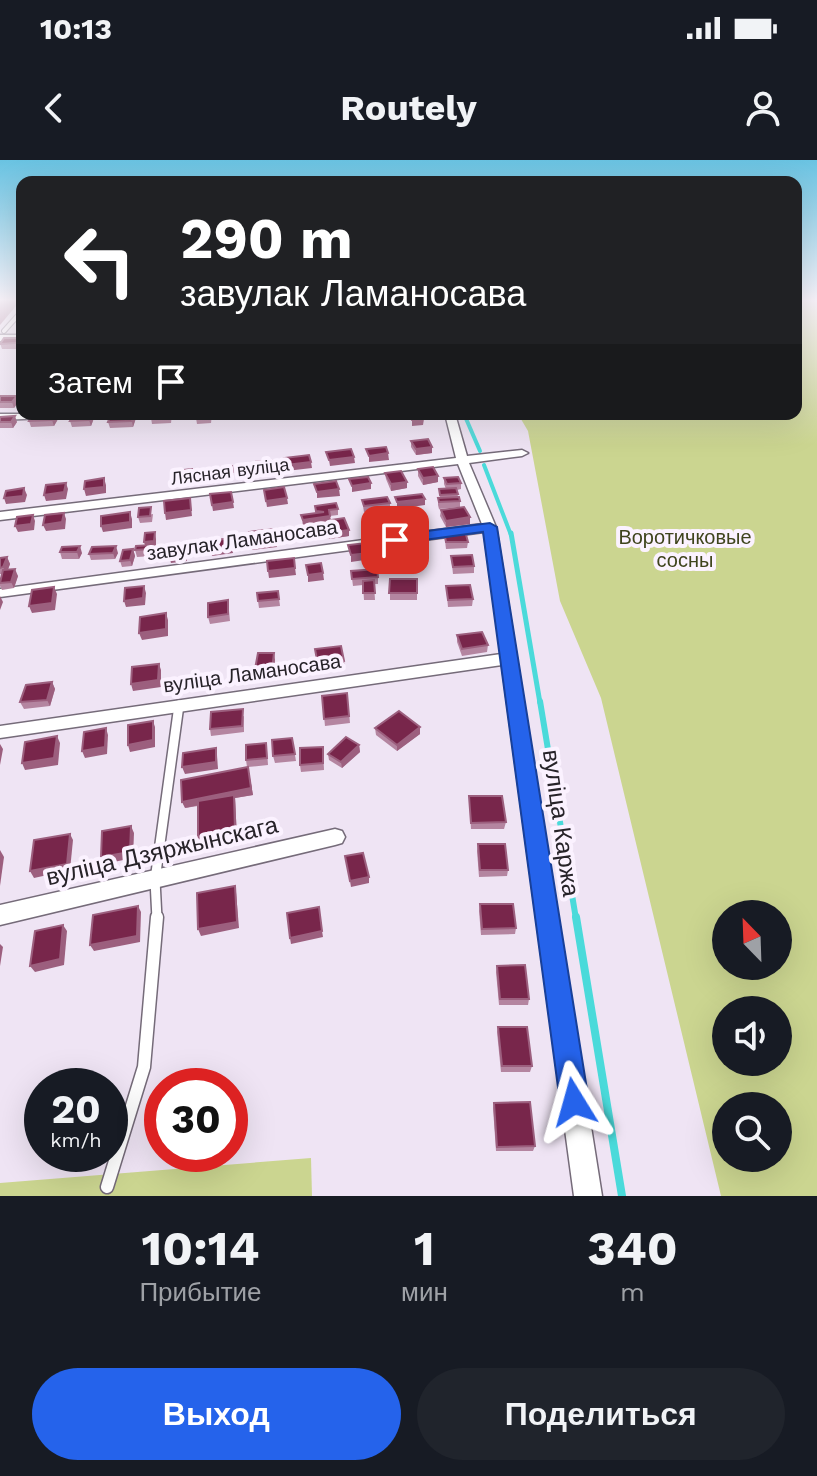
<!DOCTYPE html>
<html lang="ru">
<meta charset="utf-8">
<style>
:root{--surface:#171b24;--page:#20242c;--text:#f1f3f6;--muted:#9ea1a6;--accent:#2563eb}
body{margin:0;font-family:"Work Sans",sans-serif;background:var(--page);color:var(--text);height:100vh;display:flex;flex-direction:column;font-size:30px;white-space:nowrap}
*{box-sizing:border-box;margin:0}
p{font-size:26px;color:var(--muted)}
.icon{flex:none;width:44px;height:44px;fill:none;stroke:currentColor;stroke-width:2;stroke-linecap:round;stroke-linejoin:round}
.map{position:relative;height:1036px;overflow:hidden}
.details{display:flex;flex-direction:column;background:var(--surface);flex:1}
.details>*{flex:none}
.top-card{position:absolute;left:16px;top:16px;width:786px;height:244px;border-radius:16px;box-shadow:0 8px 32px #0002;background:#202124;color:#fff;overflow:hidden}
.needle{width:52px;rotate:337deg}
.tools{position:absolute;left:712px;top:740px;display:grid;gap:16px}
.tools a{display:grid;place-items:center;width:80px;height:80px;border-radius:50%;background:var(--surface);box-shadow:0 8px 32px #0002;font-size:40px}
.speed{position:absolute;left:24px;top:908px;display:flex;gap:16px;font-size:40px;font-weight:700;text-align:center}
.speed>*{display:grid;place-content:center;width:104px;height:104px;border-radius:50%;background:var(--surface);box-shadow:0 8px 32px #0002;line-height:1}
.speed small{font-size:20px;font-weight:400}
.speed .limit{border:12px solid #d22;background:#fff;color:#111}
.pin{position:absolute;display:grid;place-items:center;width:68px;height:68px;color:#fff;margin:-34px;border-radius:16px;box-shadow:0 4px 12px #0006}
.me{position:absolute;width:88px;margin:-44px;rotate:352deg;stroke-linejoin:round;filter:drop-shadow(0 0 6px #0008)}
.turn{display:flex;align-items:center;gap:28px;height:168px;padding:0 32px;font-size:36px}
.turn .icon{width:104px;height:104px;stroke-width:2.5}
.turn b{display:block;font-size:56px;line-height:68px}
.then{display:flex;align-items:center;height:76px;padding:0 32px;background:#0003;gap:16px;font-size:30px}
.eta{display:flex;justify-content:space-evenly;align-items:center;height:136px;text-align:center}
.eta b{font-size:48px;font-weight:700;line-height:56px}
.button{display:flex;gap:16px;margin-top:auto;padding:16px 32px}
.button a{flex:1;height:92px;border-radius:48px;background:var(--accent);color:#fff;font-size:32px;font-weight:700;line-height:92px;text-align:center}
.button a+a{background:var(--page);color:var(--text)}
.status{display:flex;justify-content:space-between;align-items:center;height:56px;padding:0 40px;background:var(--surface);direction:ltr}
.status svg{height:22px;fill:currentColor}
header{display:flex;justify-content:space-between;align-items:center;height:104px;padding:0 32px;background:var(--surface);font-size:36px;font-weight:700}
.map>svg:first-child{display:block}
.green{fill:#cbd590;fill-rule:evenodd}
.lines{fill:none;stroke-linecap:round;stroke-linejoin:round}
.stream-far3{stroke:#4adada;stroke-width:4}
.stream-far2{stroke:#4adada;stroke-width:5}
.stream-far1{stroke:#4adada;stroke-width:6}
.stream{stroke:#4adada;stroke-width:8}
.service-far2-casing{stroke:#756b79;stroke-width:6}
.service-far1-casing{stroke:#756b79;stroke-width:12}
.service-casing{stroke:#756b79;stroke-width:15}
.minor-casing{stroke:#756b79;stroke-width:3}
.service-far2{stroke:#fff;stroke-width:4}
.service-far1{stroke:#fff;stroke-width:9}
.service{stroke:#fff;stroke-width:12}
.minor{fill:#fff;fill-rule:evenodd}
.wall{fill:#b485a0}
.shaded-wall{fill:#9c5f7e}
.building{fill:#78264b;stroke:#9c5f7e;stroke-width:2}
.route{fill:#2563eb;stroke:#184099;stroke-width:2}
.labels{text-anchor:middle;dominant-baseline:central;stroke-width:8;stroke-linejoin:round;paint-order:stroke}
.far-street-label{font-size:18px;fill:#272329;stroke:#fbf2ff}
.park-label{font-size:20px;fill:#3f441d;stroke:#fbf2ff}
.street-label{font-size:20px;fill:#272329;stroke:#fbf2ff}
.near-street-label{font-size:24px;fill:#272329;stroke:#fbf2ff}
</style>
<div class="status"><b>10:13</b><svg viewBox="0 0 49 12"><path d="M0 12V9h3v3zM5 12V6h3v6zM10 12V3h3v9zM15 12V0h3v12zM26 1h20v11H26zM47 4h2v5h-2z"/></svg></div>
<header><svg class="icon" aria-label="back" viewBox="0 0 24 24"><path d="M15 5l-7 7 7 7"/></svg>Routely<svg class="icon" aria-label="person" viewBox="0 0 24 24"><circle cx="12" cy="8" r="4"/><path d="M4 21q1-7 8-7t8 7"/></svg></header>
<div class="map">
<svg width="817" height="1036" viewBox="0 0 817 1036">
<rect width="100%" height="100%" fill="#efe4f4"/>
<g class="green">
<path d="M796,140H817V1036H721L601,538L560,441L528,271L518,254H796ZM726,754H778V806H726ZM726,850H778V902H726ZM726,946H778V998H726Z"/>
<path d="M311,998L312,1036H0V1023Z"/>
</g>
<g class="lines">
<g class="stream-far3">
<path d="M464,254L480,291"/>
<path d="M484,305L511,375"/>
</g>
<path class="stream-far2" d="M511,373L540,543"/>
<path class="stream-far1" d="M540,541L576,759"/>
<path class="stream" d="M576,757L622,1036"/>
<g class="service-far2-casing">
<path id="service-far2" d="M4,171L22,151"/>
</g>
<g class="service-far1-casing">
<path id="service-far1" d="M157,759L155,720L179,545"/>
</g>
<g class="service-casing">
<path id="service" d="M107,1027L144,907L157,757"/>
</g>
<g class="minor-casing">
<g id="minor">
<rect x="0" y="175" width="22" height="6"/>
<path d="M0,254H75L70,257L0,260Z"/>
<path d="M445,254H455L467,296L522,290L528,293L522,296L469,303L496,367L602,1036H574L502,505L0,578V566L501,494L484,372L0,437V429L482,364L458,304L0,360V352L456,298Z"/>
<path d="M335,669L342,671L345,677L342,683L335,685L0,765V745Z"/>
</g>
</g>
<use href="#service-far2" class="service-far2"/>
<use href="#service-far1" class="service-far1"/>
<use href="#service" class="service"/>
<use href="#minor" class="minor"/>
</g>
<g class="wall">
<path d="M20,178L18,189H2L0,183Z"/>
<path d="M0,236L19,241L14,248H0Z"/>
<path d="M152,254H172L171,263L152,264L151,258Z"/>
<path d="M212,254L211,263L197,264L196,258Z"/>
<path d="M243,254H256V259H244Z"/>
<path d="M277,254H297V255H278Z"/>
<path d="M315,254H329V255L315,256Z"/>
<path d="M0,257L17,262L13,268H0Z"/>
<path d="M94,258L91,266L72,267L70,261Z"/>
<path d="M136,258L133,267L110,268L108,262Z"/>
<path d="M58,259L54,266L31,267L29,261Z"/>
<path d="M411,281L432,293L416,295L411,287Z"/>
<path d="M418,309L438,322L423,325L418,316Z"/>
<path d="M385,313L407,328L391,331L386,319Z"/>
<path d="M444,318L461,323V329L457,330L458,337L460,341V347L439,349L438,345V338H440L439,329H446L444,324Z"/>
<path d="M362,340L390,343V350L364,352Z"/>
<path d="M315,346L338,349V355L330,356L331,360L349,370V376L329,379L325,364L303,366L301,355L315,353Z"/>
<path d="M441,350L470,364L446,367L440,356Z"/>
<path d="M153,354L152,362L140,363L138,357Z"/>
<path d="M380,357L414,364V371L383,374Z"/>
<path d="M444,372L468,382L467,388L446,389Z"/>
<path d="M156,379V387L152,388V396L137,397L135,390Z"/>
<path d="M62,387L82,393L79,399H62L60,392Z"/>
<path d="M133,389L135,396L132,406L122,407L120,401Z"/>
<path d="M118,393L115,399L91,400L89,394Z"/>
<path d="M451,396L474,406V413L453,414Z"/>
<path d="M7,397L10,404L8,410L18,416L14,428L2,430L0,426V419L2,414H0V398Z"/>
<path d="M351,411L378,417V424H374L375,440H364L363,425L353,426Z"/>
<rect x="390" y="419" width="27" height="21"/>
<path d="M446,426L473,439L472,446L448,447Z"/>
<path d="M278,431L280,446L259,448L258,441Z"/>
<path d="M228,440L230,461L210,464L208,457Z"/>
<path d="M457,475L488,485L487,492L462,496L457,482Z"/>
<path d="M315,489L344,501L345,508L319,512Z"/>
<path d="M275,500L273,516H256L255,509Z"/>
<path d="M52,522L55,529L50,546L24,549L20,542Z"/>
<path d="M347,533L350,563L325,566L322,536Z"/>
<path d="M244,556V572L211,576L210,569Z"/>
<path d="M420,567V574L397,591L376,575L375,568Z"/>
<path d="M292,578L296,601L275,603L273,596Z"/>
<path d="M359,585L360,592L342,608L329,600L328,594Z"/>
<path d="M323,587L324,610L301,612L300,605Z"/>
<path d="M267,590L268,605L248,607L253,635L235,638L237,678L200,684L198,677V646L185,648L247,607L246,600Z"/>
<path d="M469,636L506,662L504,669H471Z"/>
<path d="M478,684L508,710L507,716L479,717L477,691Z"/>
<path d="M480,744L516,768L515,774L481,775L479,751Z"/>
<path d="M497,806L529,839L528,845H499L496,812Z"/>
<path d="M498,867L532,906L530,912H501L497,872Z"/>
<path d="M494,943L535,986L533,991H496L493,948Z"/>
</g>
<g class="shaded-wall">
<path d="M0,140H21L0,165Z"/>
<path d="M20,178L22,184L18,189L16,183Z"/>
<path d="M17,236L19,241L14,248L12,242Z"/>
<path d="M56,254L58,259L54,266L52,260Z"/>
<path d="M92,254H93L94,258L91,266L89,260Z"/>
<path d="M134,254L136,258L133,267L132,261Z"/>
<path d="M15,256L17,262L13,268L11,262Z"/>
<path d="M424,259L423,265L412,266V260Z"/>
<path d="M432,287V293L416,295V289Z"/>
<path d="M388,293L389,300L369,302V296Z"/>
<path d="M354,297L355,303L330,306L329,300Z"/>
<path d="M311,302L312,308L286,311V305Z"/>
<path d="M275,307L276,313L257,316L256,309Z"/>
<path d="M192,309L194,321L177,323L175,317Z"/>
<path d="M233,312L234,318L215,321L214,314Z"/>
<path d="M438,316V322L423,325V318Z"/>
<path d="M104,318L106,325V333L86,336L84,329Z"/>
<path d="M407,322V328L391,331V324Z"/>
<path d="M66,323L68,329L66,339L46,341L44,335Z"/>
<path d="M371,323V329L352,332V326Z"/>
<path d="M24,328L27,335L25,342L6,344L4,338Z"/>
<path d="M339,329L340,336L317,338V332Z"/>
<path d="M190,338L192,356L166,360L165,353Z"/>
<path d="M287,338L288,344L267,347L266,341Z"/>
<path d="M425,339V345L397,349V342Z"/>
<path d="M233,342L234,348L213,351L212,345Z"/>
<path d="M130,352L132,359V368L103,372L101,366Z"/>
<path d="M64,353L66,359L65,369L46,371L43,365Z"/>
<path d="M33,355L35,361L34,370L18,372L15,366Z"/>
<path d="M330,356L331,363L303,366V360Z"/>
<path d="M470,357V364L446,367V361Z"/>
<path d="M349,370V376L329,379L328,373Z"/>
<path d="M155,372L156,379V387L152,388V396L151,389H146L144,382Z"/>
<path d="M276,381L277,387L252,390L251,384Z"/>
<path d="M185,384L187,401L171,403L169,396Z"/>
<path d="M80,386L82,393L79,399L77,392Z"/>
<path d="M116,386L118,393L115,399L113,393Z"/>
<path d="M232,387L233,393L212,396L211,390Z"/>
<path d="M133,389L135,396L132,406L130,400Z"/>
<path d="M378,392V398L351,402V395Z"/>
<path d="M7,397L10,404L6,414L3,407Z"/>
<path d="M295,408L296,415L269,418L268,411Z"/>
<path d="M15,409L18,416L14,428L11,422Z"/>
<path d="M323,413L324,420L308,422V415Z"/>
<path d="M144,426L146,433L145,445L126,447L124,441Z"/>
<path d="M54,427L57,434L55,450L32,453L29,446Z"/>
<path d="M0,436L3,442L0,450Z"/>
<path d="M166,453L168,460V476L142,480L139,473Z"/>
<path d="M274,493L275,500L273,516L272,509Z"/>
<path d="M159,504L161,510V527L133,531L131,524Z"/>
<path d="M52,522L55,529L50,546L47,540Z"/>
<path d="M153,561L155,567V587L130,592L128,585Z"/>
<path d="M420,567V574L397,591V585Z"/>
<path d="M106,568L108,575L107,594L85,598L82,591Z"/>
<path d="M57,576L60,583L58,605L25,610L22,603Z"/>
<path d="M0,584L3,589L0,605Z"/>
<path d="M359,585L360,592L342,608L341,602Z"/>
<path d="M216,588L217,595L218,609L185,614L182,607Z"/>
<path d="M248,607L253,635L235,638L237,678L235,671L234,638L185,648L182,642Z"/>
<path d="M131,666L134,673L133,698L104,704L101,697Z"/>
<path d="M70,674L73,680L70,710L34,718L30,711Z"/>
<path d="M0,690L4,697L0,726Z"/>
<path d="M369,717V723L351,727L350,721Z"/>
<path d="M235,726L236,732L239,768L201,776L198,769Z"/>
<path d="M138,746L141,752L140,782L94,791L90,785Z"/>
<path d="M63,765L67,771L64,805L35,812L30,806Z"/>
<path d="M322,771L323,777L291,784L290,778Z"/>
<path d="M0,784L3,787L0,806Z"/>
</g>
<g class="building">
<path d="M4,178H20L16,183L0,184Z"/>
<path d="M0,236H17L12,242H0Z"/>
<path d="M33,254H55L52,260L29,261Z"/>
<path d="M74,254H92L89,260L70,261Z"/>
<path d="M111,254H134L132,261L108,262Z"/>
<path d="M152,254H170L169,257L151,258Z"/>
<path d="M197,254H210V257L196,258Z"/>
<path d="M408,254H420L424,259L412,260Z"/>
<path d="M15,256L11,262H0V257Z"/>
<path d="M428,279L432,287L416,289L411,281Z"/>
<path d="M386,287L388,293L369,296L366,289Z"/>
<path d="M351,289L354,297L329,300L326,292Z"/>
<path d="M309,295L311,302L286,305L284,298Z"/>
<path d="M273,300L275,307L256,309L255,302Z"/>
<path d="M232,306L233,312L214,314V308Z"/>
<path d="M433,307L438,316L423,318L418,309Z"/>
<path d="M192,309L193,315L175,317V311Z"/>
<path d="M401,311L407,322L391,324L385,313Z"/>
<path d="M368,317L371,323L352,326L349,319Z"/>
<path d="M458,317L461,323L447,324L444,318Z"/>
<path d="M104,318V327L84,329L85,321Z"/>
<path d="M336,321L339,329L317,332L314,324Z"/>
<path d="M66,323L64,332L44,335L46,325Z"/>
<path d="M284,327L287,338L266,341L264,330Z"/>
<path d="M24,328L23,336L4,338L6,331Z"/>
<path d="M456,328L458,334L440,335L439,329Z"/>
<path d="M231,332L233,342L212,345L210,334Z"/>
<path d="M422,334L425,339L397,342L395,337Z"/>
<path d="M387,337L390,343L364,346L362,340Z"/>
<path d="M459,337L460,341L439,342L438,338Z"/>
<path d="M190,338L191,350L165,353L164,341Z"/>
<path d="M336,343L338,349L329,350L330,356L303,360L301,355L324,352L316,351L315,346Z"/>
<path d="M151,347L150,356L138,357L139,348Z"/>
<path d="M464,347L470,357L446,361L441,350Z"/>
<path d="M130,352V362L101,366V356Z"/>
<path d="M64,353L62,362L43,365L45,355Z"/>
<path d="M410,354L414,364L382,368L380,357Z"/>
<path d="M33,355L31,364L15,366L17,357Z"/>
<path d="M344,358L349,370L328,373L324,361Z"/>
<path d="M273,369L276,381L251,384L249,372Z"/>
<path d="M465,371L468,382H446L444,372Z"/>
<path d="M155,372L154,381L144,382L145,373Z"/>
<path d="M231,378L232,387L211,390L210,381Z"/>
<path d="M375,382L378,392L351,395L348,385Z"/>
<path d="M185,384L186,394L169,396V386Z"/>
<path d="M152,385L151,389L135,390L136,386Z"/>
<path d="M80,386L77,392H60L62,387Z"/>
<path d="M116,386L113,393L89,394L92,387Z"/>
<path d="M133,389L130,400L120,401L123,390Z"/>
<path d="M472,395L474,406L453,407L451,396Z"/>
<path d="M7,397L3,407L0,408V398Z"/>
<path d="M294,398L295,408L268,411L267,401Z"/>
<path d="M321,403L323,413L308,415L306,405Z"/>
<path d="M15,409L11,422L0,423L3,410Z"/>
<path d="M377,409L378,417L352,419L351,411Z"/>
<path d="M390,419H417V433H389Z"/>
<path d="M374,420L375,433H363V421Z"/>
<path d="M470,425L473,439L448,440L446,426Z"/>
<path d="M144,426L143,438L124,441L125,428Z"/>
<path d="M54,427L52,443L29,446L32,430Z"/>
<path d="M278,431L279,439L258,441L257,433Z"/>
<path d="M228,440V454L208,457V443Z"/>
<path d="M166,453V469L139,473L140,457Z"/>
<path d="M482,472L488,485L462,489L457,475Z"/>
<path d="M341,486L344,501L318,505L315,489Z"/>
<path d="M258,493H274L272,509H255Z"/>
<path d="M159,504L158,520L131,524L132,507Z"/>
<path d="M52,522L47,540L20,542L26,525Z"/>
<path d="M347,533L349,556L324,559L322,536Z"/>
<path d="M243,549L242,566L210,569L211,552Z"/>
<path d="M399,551L420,567L397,585L375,568Z"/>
<path d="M153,561V580L128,585V565Z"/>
<path d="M106,568L105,587L82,591L84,572Z"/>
<path d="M57,576L54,598L22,603L25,582Z"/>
<path d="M346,577L359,585L341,602L328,594Z"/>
<path d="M292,578L295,594L273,596L272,580Z"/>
<path d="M266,583L267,598L246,600V585Z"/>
<path d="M323,587V603L300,605V588Z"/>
<path d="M216,588V602L182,607L183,593Z"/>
<path d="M248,607L251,628L182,642L181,620Z"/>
<path d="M234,635L235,671L198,677V641Z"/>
<path d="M469,636H502L506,662L471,663Z"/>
<path d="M131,666L130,692L101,697L102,671Z"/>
<path d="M70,674L67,704L30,711L34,680Z"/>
<path d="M478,684H505L508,710H480Z"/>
<path d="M363,693L369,717L350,721L345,696Z"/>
<path d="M235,726L237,762L198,769L197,733Z"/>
<path d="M480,744H513L516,768L482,769Z"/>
<path d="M138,746L137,776L90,785L93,755Z"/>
<path d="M319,747L322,771L290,778L287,753Z"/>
<path d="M63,765L60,799L30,806L35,771Z"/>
<path d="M525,805L529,839H500L497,806Z"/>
<path d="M498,867H527L532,906H502Z"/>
<path d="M530,942L535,986L497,987L494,943Z"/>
</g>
<linearGradient id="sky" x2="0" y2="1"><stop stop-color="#69c3e2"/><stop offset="0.49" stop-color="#f8f3fa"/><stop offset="1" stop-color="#f8f3fa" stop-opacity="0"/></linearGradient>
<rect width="817" height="285" fill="url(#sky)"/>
<path class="route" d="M490,363L497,367L589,942L584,953L574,957L564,953L560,942L483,372L395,384L387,380L395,375Z"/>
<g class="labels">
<g class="far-street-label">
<text transform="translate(230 311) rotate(-7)">Лясная вуліца</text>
</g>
<g class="park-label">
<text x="685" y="377">Воротичковые<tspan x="685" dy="23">сосны</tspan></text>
</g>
<g class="street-label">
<text transform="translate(242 380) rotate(-8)">завулак Ламаносава</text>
<text transform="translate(252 513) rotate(-8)">вуліца Ламаносава</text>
</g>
<g class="near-street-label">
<text transform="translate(561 663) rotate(82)">вуліца Каржа</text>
<text transform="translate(162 691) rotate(-13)">вуліца Дзяржынскага</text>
</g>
</g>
</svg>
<div class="tools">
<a><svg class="needle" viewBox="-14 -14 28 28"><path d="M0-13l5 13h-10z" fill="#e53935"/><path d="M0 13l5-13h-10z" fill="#9ea1a6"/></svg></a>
<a><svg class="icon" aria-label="sound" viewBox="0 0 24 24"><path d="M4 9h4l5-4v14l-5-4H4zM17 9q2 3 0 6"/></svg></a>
<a><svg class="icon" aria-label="search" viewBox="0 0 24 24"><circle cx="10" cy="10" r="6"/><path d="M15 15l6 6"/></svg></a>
</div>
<div class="speed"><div>20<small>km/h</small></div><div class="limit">30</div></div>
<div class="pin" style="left:395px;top:380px;background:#d93025"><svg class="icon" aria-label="arrive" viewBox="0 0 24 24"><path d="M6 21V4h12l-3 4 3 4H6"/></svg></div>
<svg class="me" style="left:574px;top:942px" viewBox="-20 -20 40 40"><path d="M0-17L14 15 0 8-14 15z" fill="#2563eb" stroke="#fff" stroke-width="4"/></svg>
<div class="top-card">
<div class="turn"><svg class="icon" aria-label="left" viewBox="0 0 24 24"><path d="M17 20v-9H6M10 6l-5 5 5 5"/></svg><div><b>290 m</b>завулак Ламаносава</div></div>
<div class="then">Затем<svg class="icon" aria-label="arrive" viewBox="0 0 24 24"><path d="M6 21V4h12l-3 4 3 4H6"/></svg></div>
</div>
</div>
<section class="details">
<div class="eta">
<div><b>10:14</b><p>Прибытие</p></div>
<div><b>1</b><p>мин</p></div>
<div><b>340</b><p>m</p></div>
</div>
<div class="button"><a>Выход</a><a>Поделиться</a></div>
</section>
